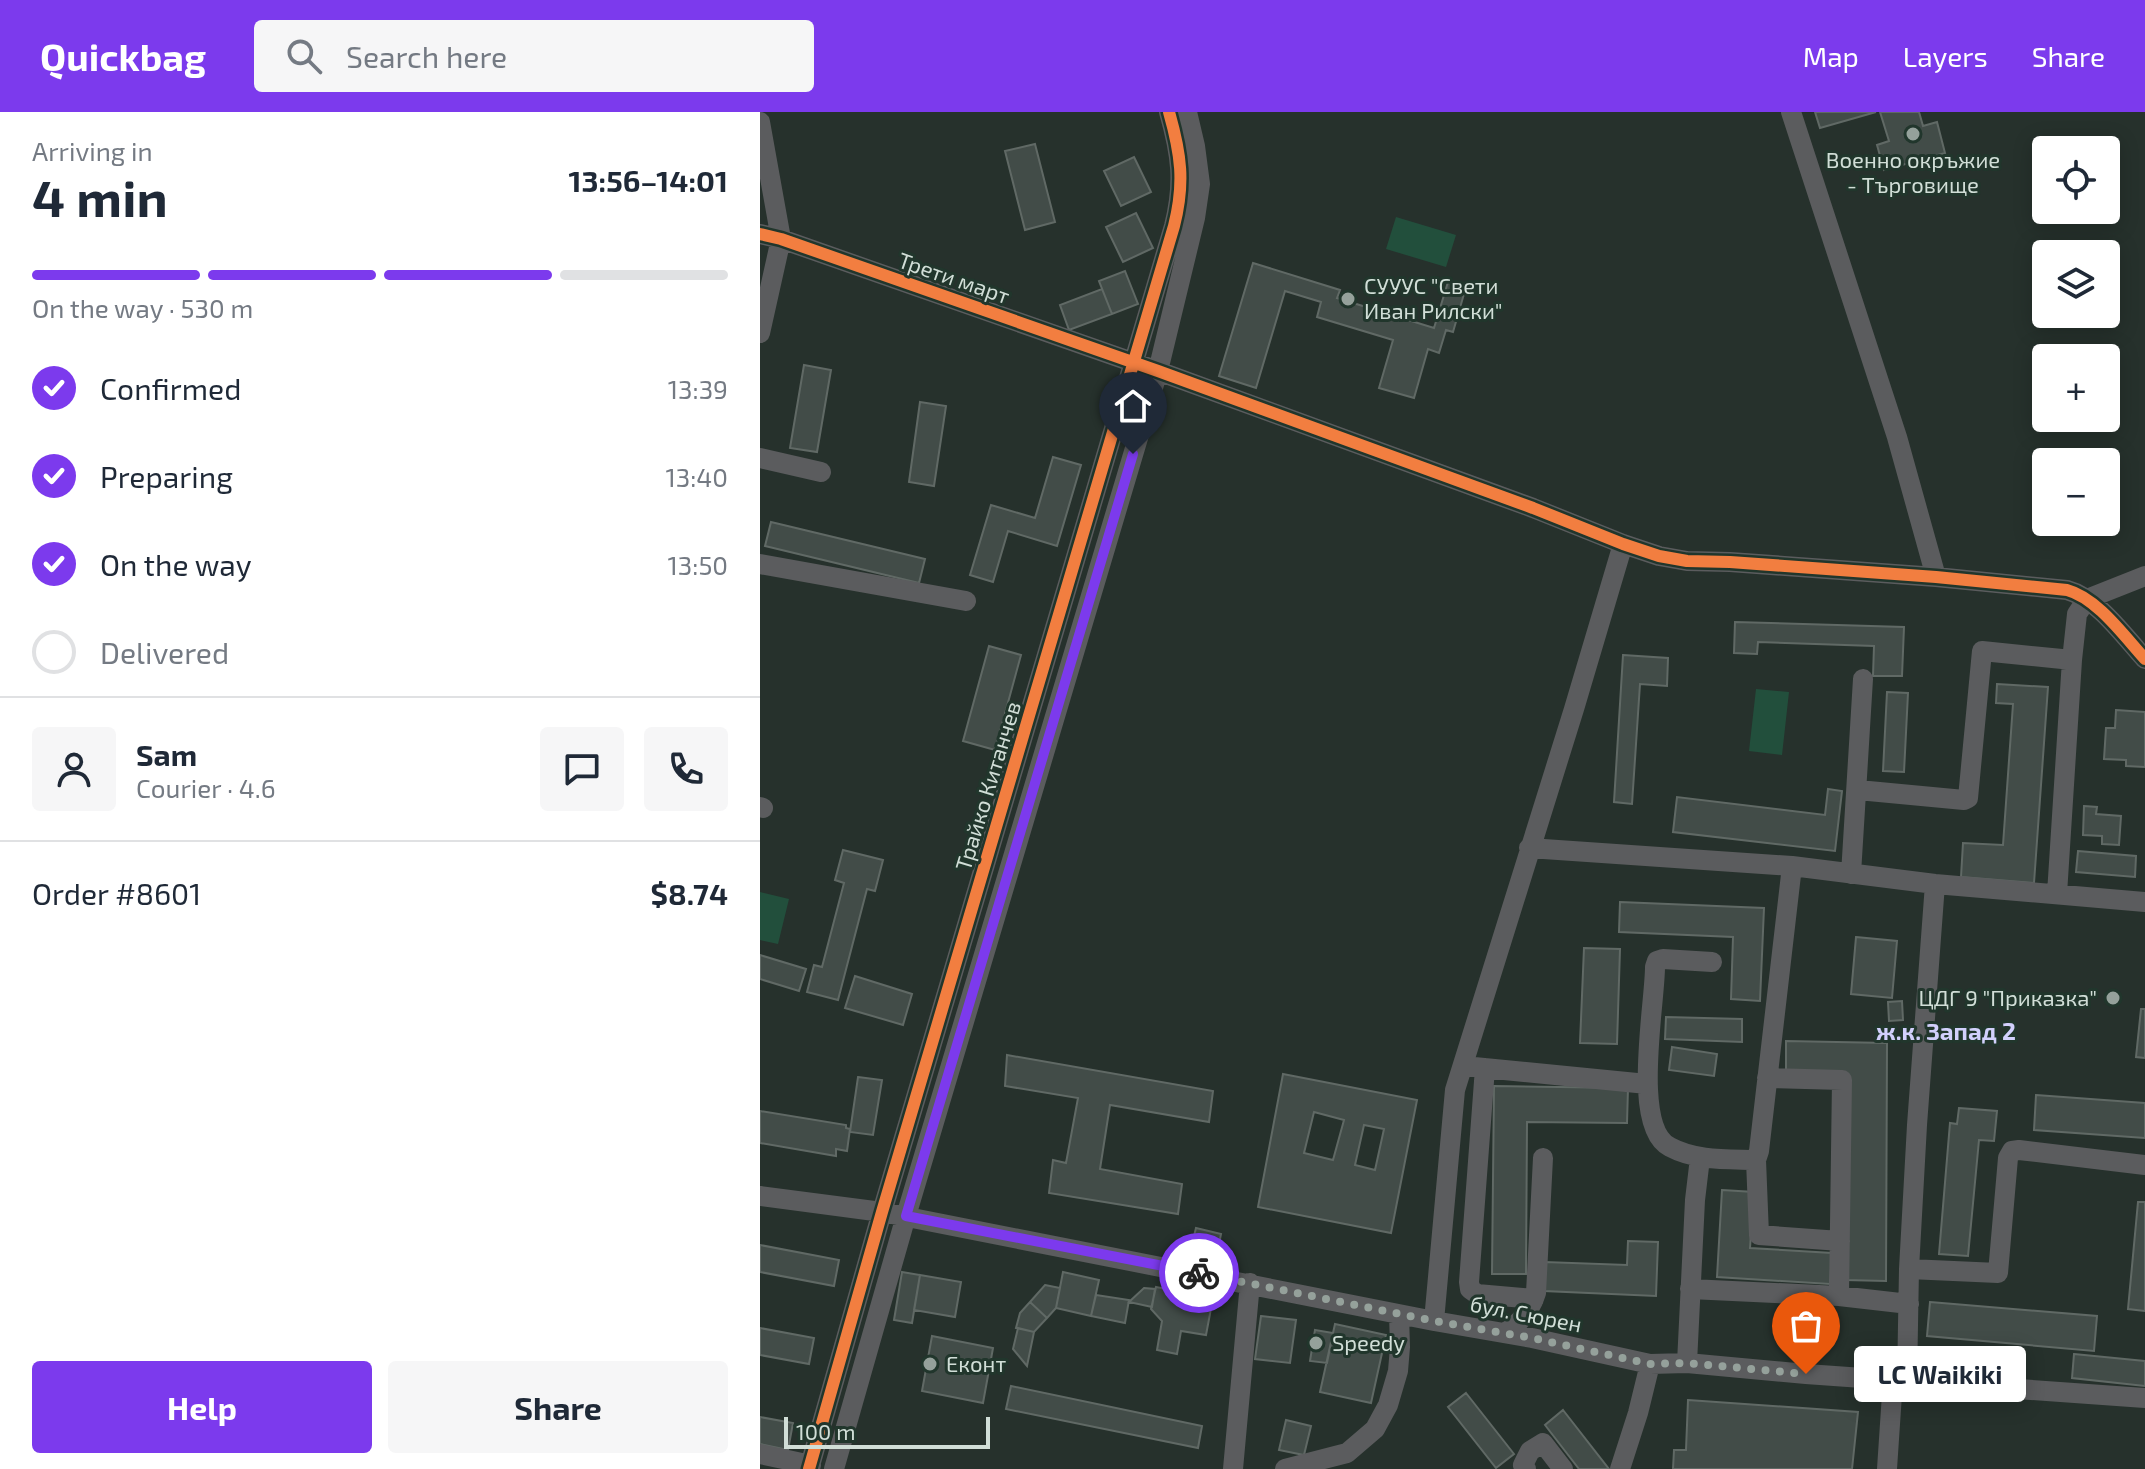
<!DOCTYPE html>
<meta charset="utf-8">
<style>
:root{--surface:#fff;--page:#f6f6f7;--text:#1f2937;--muted:#747a83;--line:#e0e1e3;--accent:#7c3aed}
body{margin:0;font-family:"Exo 2",sans-serif;background:var(--page);color:var(--text);height:100vh;display:flex;flex-direction:column;font-size:30px;white-space:nowrap}
*{box-sizing:border-box;margin:0}
p{font-size:26px;color:var(--muted)}
.icon{flex:none;width:44px;height:44px;fill:none;stroke:currentColor;stroke-width:2;stroke-linecap:round;stroke-linejoin:round}
.map{position:relative;flex:1;overflow:hidden}
.side{display:flex;flex-direction:column;background:var(--surface);width:760px}
.side>*{flex:none}
.buttons{position:absolute;left:1272px;top:24px;display:grid;gap:16px}
.buttons a{display:grid;place-items:center;width:88px;height:88px;border-radius:8px;background:var(--surface);box-shadow:0 4px 20px #0003;font-size:40px}
.scale{position:absolute;left:24px;bottom:20px;width:206px;box-sizing:border-box;padding-left:8px;border:4px solid #d1ded7;border-top:0;font-size:22px;line-height:28px;white-space:nowrap;color:#d1ded7;-webkit-text-stroke:6px #21362c;paint-order:stroke}
.pin{position:absolute;display:grid;place-items:center;width:68px;height:68px;color:#fff;margin:-82px -34px;border-radius:50% 50% 50% 0;rotate:-45deg;box-shadow:0 0 8px #0007}
.pin .icon{rotate:45deg}
.courier{position:absolute;display:grid;place-items:center;width:80px;height:80px;margin:-40px;border:6px solid #7c3aed;border-radius:50%;background:#fff;color:#222;box-shadow:0 2px 10px #0007}
.bubble{position:absolute;height:56px;border-radius:8px;background:var(--surface);box-shadow:0 4px 20px #0003;font-size:26px;font-weight:700;line-height:56px;text-align:center}
.summary em{font-style:normal;font-weight:700}
.summary div{display:flex;flex-direction:column-reverse}
.summary{display:flex;align-items:center;justify-content:space-between;height:136px;padding:0 32px}
h1{font-size:52px;font-weight:700;line-height:60px}
.bar{display:grid;grid-template-columns:repeat(4,1fr);gap:12px 8px;align-content:center;height:96px;padding:0 32px}
.bar i{height:10px;border-radius:6px;background:var(--line)}
.bar .active{background:var(--accent)}
.bar p{grid-column:span 4}
.line{display:flex;align-items:center;gap:20px;padding:0 32px;border-top:2px solid var(--line)}
.line div{flex:1}
.round{display:grid;place-items:center;flex:none;width:84px;height:84px;border-radius:8px;background:var(--page)}
ol{padding:0 32px;list-style:none}
li{display:flex;align-items:center;gap:24px;height:88px}
li p{margin-inline-start:auto}
li .icon{padding:8px;border-radius:50%;background:var(--accent);color:#fff;stroke-width:4}
li:last-child{color:var(--muted)}
li i{width:44px;height:44px;border:4px solid var(--line);border-radius:50%}
.primary-button{display:flex;gap:16px;margin-top:auto;padding:16px 32px}
.primary-button a{flex:1;height:92px;border-radius:8px;background:var(--accent);color:#fff;font-size:32px;font-weight:700;line-height:92px;text-align:center}
.primary-button a+a{background:var(--page);color:var(--text)}
header{display:flex;align-items:center;gap:48px;box-sizing:border-box;height:112px;padding:0 40px;background:var(--accent);color:#fff}
header strong{font-size:38px}
nav{display:flex;gap:44px;margin-inline-start:auto;font-size:28px}
.search{width:560px;height:72px;background:var(--page);display:flex;align-items:center;gap:20px;box-sizing:border-box;padding:0 28px;border-radius:8px;color:var(--muted);font-size:30px}
main{display:flex;flex:1;min-height:0}
.map>svg:first-child{display:block}
</style>
<header>
<strong>Quickbag</strong>
<div class="search"><svg class="icon" aria-label="search" viewBox="0 0 24 24"><circle cx="10" cy="10" r="6"/><path d="M15 15l6 6"/></svg>Search here</div>
<nav><a>Map</a><a>Layers</a><a>Share</a></nav>
</header>
<main>
<section class="side">
<div class="summary"><div><h1>4 min</h1><p>Arriving in</p></div><em>13:56–14:01</em></div>
<div class="bar"><i class="active"></i><i class="active"></i><i class="active"></i><i></i><p>On the way · 530 m</p></div>
<ol>
<li><svg class="icon" aria-label="check" viewBox="0 0 24 24"><path d="M5 12l5 5 9-10"/></svg>Confirmed<p>13:39</p></li>
<li><svg class="icon" aria-label="check" viewBox="0 0 24 24"><path d="M5 12l5 5 9-10"/></svg>Preparing<p>13:40</p></li>
<li><svg class="icon" aria-label="check" viewBox="0 0 24 24"><path d="M5 12l5 5 9-10"/></svg>On the way<p>13:50</p></li>
<li><i></i>Delivered</li>
</ol>
<div class="line" style="height:144px"><a class="round"><svg class="icon" aria-label="person" viewBox="0 0 24 24"><circle cx="12" cy="8" r="4"/><path d="M4 21q1-7 8-7t8 7"/></svg></a><div><b>Sam</b><p>Courier · 4.6</p></div><a class="round"><svg class="icon" aria-label="chat" viewBox="0 0 24 24"><path d="M4 5h16v11H9l-5 4z"/></svg></a><a class="round"><svg class="icon" aria-label="phone" viewBox="0 0 24 24"><path d="M5 4h4l2 5-3 2q2 4 5 5l2-3 5 2v4C11 20 4 13 5 4z"/></svg></a></div>
<div class="line" style="height:104px"><div>Order #8601</div><b>$8.74</b></div>
<div class="primary-button"><a>Help</a><a>Share</a></div>
</section>
<div class="map">
<svg width="1385" height="1357" viewBox="0 0 1385 1357">
<rect width="100%" height="100%" fill="#26312c"/>
<path fill="#224f3c" d="M636,105L696,123L686,155L626,137Z
M996,577L1029,580L1022,643L989,639Z
M0,780L29,787L18,832L0,828Z"/>
<path fill="#424c48" stroke="#606965" stroke-width="2" fill-rule="evenodd" d="M1055,0H1116L1060,16Z
M1120,0H1159L1163,14L1177,10L1185,41L1124,58L1117,33L1129,29Z
M275,32L295,110L265,118L245,39Z
M374,45L391,80L361,94L344,59Z
M376,101L393,136L363,150L346,115Z
M493,151L580,178L577,186L674,216L688,170L706,175L693,220L686,218L679,241L668,237L654,286L619,276L633,228L557,205L561,190L525,179L496,276L459,264Z
M365,159L378,192L352,202L339,169Z
M342,177L352,202L309,218L300,193Z
M44,253L71,258L57,340L30,336Z
M160,290L186,294L174,374L149,370Z
M293,345L321,353L297,434L248,419L233,470L210,463L231,393L275,406Z
M11,410L165,447L159,471L5,434Z
M975,510L1144,515L1142,564H1113L1114,534L998,530L997,542L974,541Z
M229,534L261,543L235,638L203,629Z
M863,543L908,546L907,574L880,572L872,692L854,690Z
M1237,572L1288,575L1274,771L1201,765L1203,731L1243,733L1253,592L1236,591Z
M1127,580L1148,581L1144,660L1123,659Z
M1356,598L1385,600V655L1366,654V648L1344,647L1346,616H1355Z
M1068,677L1082,679L1075,739L913,720L917,685L1065,703Z
M1324,694L1337,695L1336,702L1361,704L1359,733L1342,732V724L1323,723Z
M83,738L123,748L115,779L107,777L78,888L47,880L54,853L62,855L84,771L75,768Z
M1318,739L1376,744L1375,765L1316,760Z
M860,790L1004,796L1000,889L971,887L973,825L859,820Z
M1096,825L1137,829L1132,886L1091,882Z
M824,836L860,837L857,932L820,931Z
M0,843L46,857L39,879L0,867Z
M95,864L152,882L143,913L85,896Z
M1142,889L1143,908L1129,909L1128,890Z
M1381,897H1385V946L1376,945Z
M906,905L982,907V930L905,927Z
M1026,929L1127,931L1126,1169L1085,1168L1086,961H1026Z
M912,935L957,942L954,964L909,958Z
M247,943L453,979L449,1010L350,993L340,1057L422,1072L418,1102L289,1081L293,1048L306,1051L318,986L245,974Z
M523,962L657,988L631,1121L498,1095ZM554,1000L584,1008L573,1048L544,1041ZM604,1013L624,1017L615,1058L595,1053Z
M98,965L122,968L113,1023L90,1020Z
M734,974L868,976L867,1011L767,1010L766,1162H732Z
M1276,983L1385,991V1026L1274,1018Z
M1199,996L1237,999L1234,1029L1219,1028L1208,1144L1179,1142L1190,1011L1197,1012Z
M0,999L86,1013V1016L90,1017L87,1039L76,1037V1044L0,1031Z
M962,1078L994,1080L990,1136L1072,1141L1070,1172L957,1165Z
M1378,1090H1385V1199L1368,1197Z
M436,1116L461,1122L457,1142L431,1136Z
M868,1129L898,1130L896,1184L784,1179L785,1150L867,1153Z
M0,1133L79,1148L74,1174L0,1160Z
M142,1160L160,1163L152,1211L134,1208Z
M303,1160L339,1168L331,1204L296,1196Z
M160,1163L201,1170L195,1205L154,1198Z
M285,1173L300,1176L296,1196L287,1206L270,1190Z
M396,1175L453,1186L446,1223L421,1219L417,1242L397,1238L402,1209L391,1197Z
M384,1176L395,1177L392,1195L369,1190Z
M336,1183L369,1188L365,1211L331,1204Z
M270,1190L287,1206L274,1220L256,1216L260,1201Z
M1170,1190L1337,1204L1334,1239L1167,1224Z
M501,1204L536,1208L530,1251L495,1247Z
M575,1212L626,1223L611,1291L560,1280Z
M0,1216L54,1226L49,1252L0,1243Z
M258,1216L274,1220L267,1254L253,1237Z
M555,1218L573,1221L567,1251L550,1249Z
M172,1224L233,1236L223,1291L162,1279Z
M1314,1242L1385,1249V1274L1312,1266Z
M251,1274L442,1314L438,1336L246,1297Z
M706,1281L754,1342L736,1356L688,1295Z
M928,1288L1098,1300L1092,1357H913L914,1338H926Z
M803,1298L849,1357H819L785,1313Z
M0,1305L33,1311L28,1338L0,1332Z
M526,1308L551,1314L544,1343L519,1338Z"/>
<g fill="none" stroke-linecap="round" stroke-linejoin="round">
<path stroke="#5b5c5e" stroke-width="20" d="M1031,0L1137,325L1176,465
M0,10L21,127L0,221
M0,122L21,127L398,259L773,396L863,432L899,444L927,449L970,450L1176,465L1307,478C1337,486 1364,524 1385,547
M0,346L61,360
M0,452L206,489
M1098,678L1204,688L1208,686L1222,539L1312,548
M0,695L3,696
M769,736L1032,754L1175,772L1385,790
M1032,754L999,1039L996,1048L999,1123L1080,1129
M1091,762L1103,567
M1297,782L1312,548L1317,502L1327,487L1385,464
M952,850L903,847L897,849L895,855C895,893 871,1016 910,1035C936,1049 967,1047 996,1048
M714,955L887,972
M725,956L709,1170L710,1177L717,1182L774,1187
M0,1084L122,1100L674,1209L772,1226L890,1252L927,1251L1046,1262L1385,1286
M1149,1157L1238,1161L1248,1046L1252,1039L1259,1038L1385,1053
M930,1177L1079,1184L1082,968L1007,966
M1079,1184L1149,1192
M674,1209L695,978L814,597L863,432
M745,1221C760,1211 771,1198 776,1181L783,1046
M927,1251L935,1088L940,1046
M1147,1269L1149,1157L1157,1013L1175,772
M0,1342L51,1353
M49,1357L122,1100L414,114C425,71 421,42 409,0
M74,1357L146,1104L398,259L435,106L440,72L435,34L427,0
M473,1357L490,1171
M525,1357L587,1341L615,1317L628,1293L638,1259L640,1235L639,1202
M766,1357L763,1353L770,1339L783,1331L803,1357
M860,1357L878,1301L890,1252
M1127,1357L1133,1267"/>
<g stroke="#21362c" stroke-width="17">
<path id="cycleway" d="M0,122L21,127L398,259L773,396L863,432L899,444L927,449L970,450L1176,465L1307,478C1337,486 1364,524 1385,547
M49,1357L122,1100L414,114C425,71 421,42 409,0"/>
</g>
<use href="#cycleway" stroke="#f27e40" stroke-width="12"/>
</g>
<g fill="none" stroke-linecap="round" stroke-linejoin="round">
<path stroke="#95a19b" stroke-width="8" stroke-dasharray="0 14.4" d="M439,1161L674,1209L772,1226L890,1252L927,1251L1046,1262"/>
<path stroke="#7c3aed" stroke-width="10" d="M373,342L146,1104L439,1161"/>
</g>
<g fill="#95a19b" stroke="#21362c" stroke-width="3">
<circle cx="1153" cy="22" r="8"/>
<circle cx="588" cy="187" r="8"/>
<circle cx="1353" cy="886" r="8"/>
<circle cx="556" cy="1231" r="8"/>
<circle cx="170" cy="1252" r="8"/>
</g>
<g text-anchor="middle" stroke-width="6" stroke-linejoin="round" paint-order="stroke">
<g font-size="22" fill="#d1ded7" stroke="#21362c" text-anchor="start">
<text x="1153" y="56" text-anchor="middle">Военно окръжие<tspan x="1153" dy="25">- Търговище</tspan></text>
<text x="604" y="182">СУУУС "Свети<tspan x="604" dy="25">Иван Рилски"</tspan></text>
<text x="1337" y="894" text-anchor="end">ЦДГ 9 "Приказка"</text>
<text x="572" y="1239">Speedy</text>
<text x="186" y="1260">Еконт</text>
</g>
<g font-size="22" fill="#d1ded7" stroke="#21362c">
<text transform="translate(194 166) rotate(19)" y="8">Трети март</text>
<text transform="translate(228 674) rotate(-73)" y="8">Трайко Китанчев</text>
<text transform="translate(766 1202) rotate(11)" y="8">бул. Сюрен</text>
</g>
<g font-size="24" font-weight="bold" fill="#d2d0fc" stroke="#21362c">
<text x="1186" y="928">ж.к. Запад 2</text>
</g>
</g>
</svg>
<div class="buttons">
<a><svg class="icon" aria-label="locate" viewBox="0 0 24 24"><circle cx="12" cy="12" r="6"/><path d="M12 2v4M12 18v4M2 12h4M18 12h4"/></svg></a>
<a><svg class="icon" aria-label="layers" viewBox="0 0 24 24"><path d="M12 4l9 5-9 5-9-5zM3 14l9 5 9-5"/></svg></a>
<a>+</a>
<a>−</a>
</div>
<div class="scale">100 m</div>
<div class="pin" style="left:1046px;top:1262px;background:#ea580c"><svg class="icon" aria-label="bag" viewBox="0 0 24 24"><path d="M5 8h14l-1 12H6zM9 8a3 3 0 0 1 6 0"/></svg></div>
<div class="pin" style="left:373px;top:342px;background:#1f2937"><svg class="icon" aria-label="home" viewBox="0 0 24 24"><path d="M3 11l9-7 9 7M6 9v11h12V9"/></svg></div>
<div class="courier" style="left:439px;top:1161px"><svg class="icon" aria-label="bike" viewBox="0 0 24 24"><circle cx="6" cy="16" r="4"/><circle cx="18" cy="16" r="4"/><path d="M6 16l4-8h5l3 8M10 8l3 8H6M13 5h3"/></svg></div>
<div class="bubble" style="left:1094px;top:1234px;width:172px">LC Waikiki</div>
</div>
</main>
